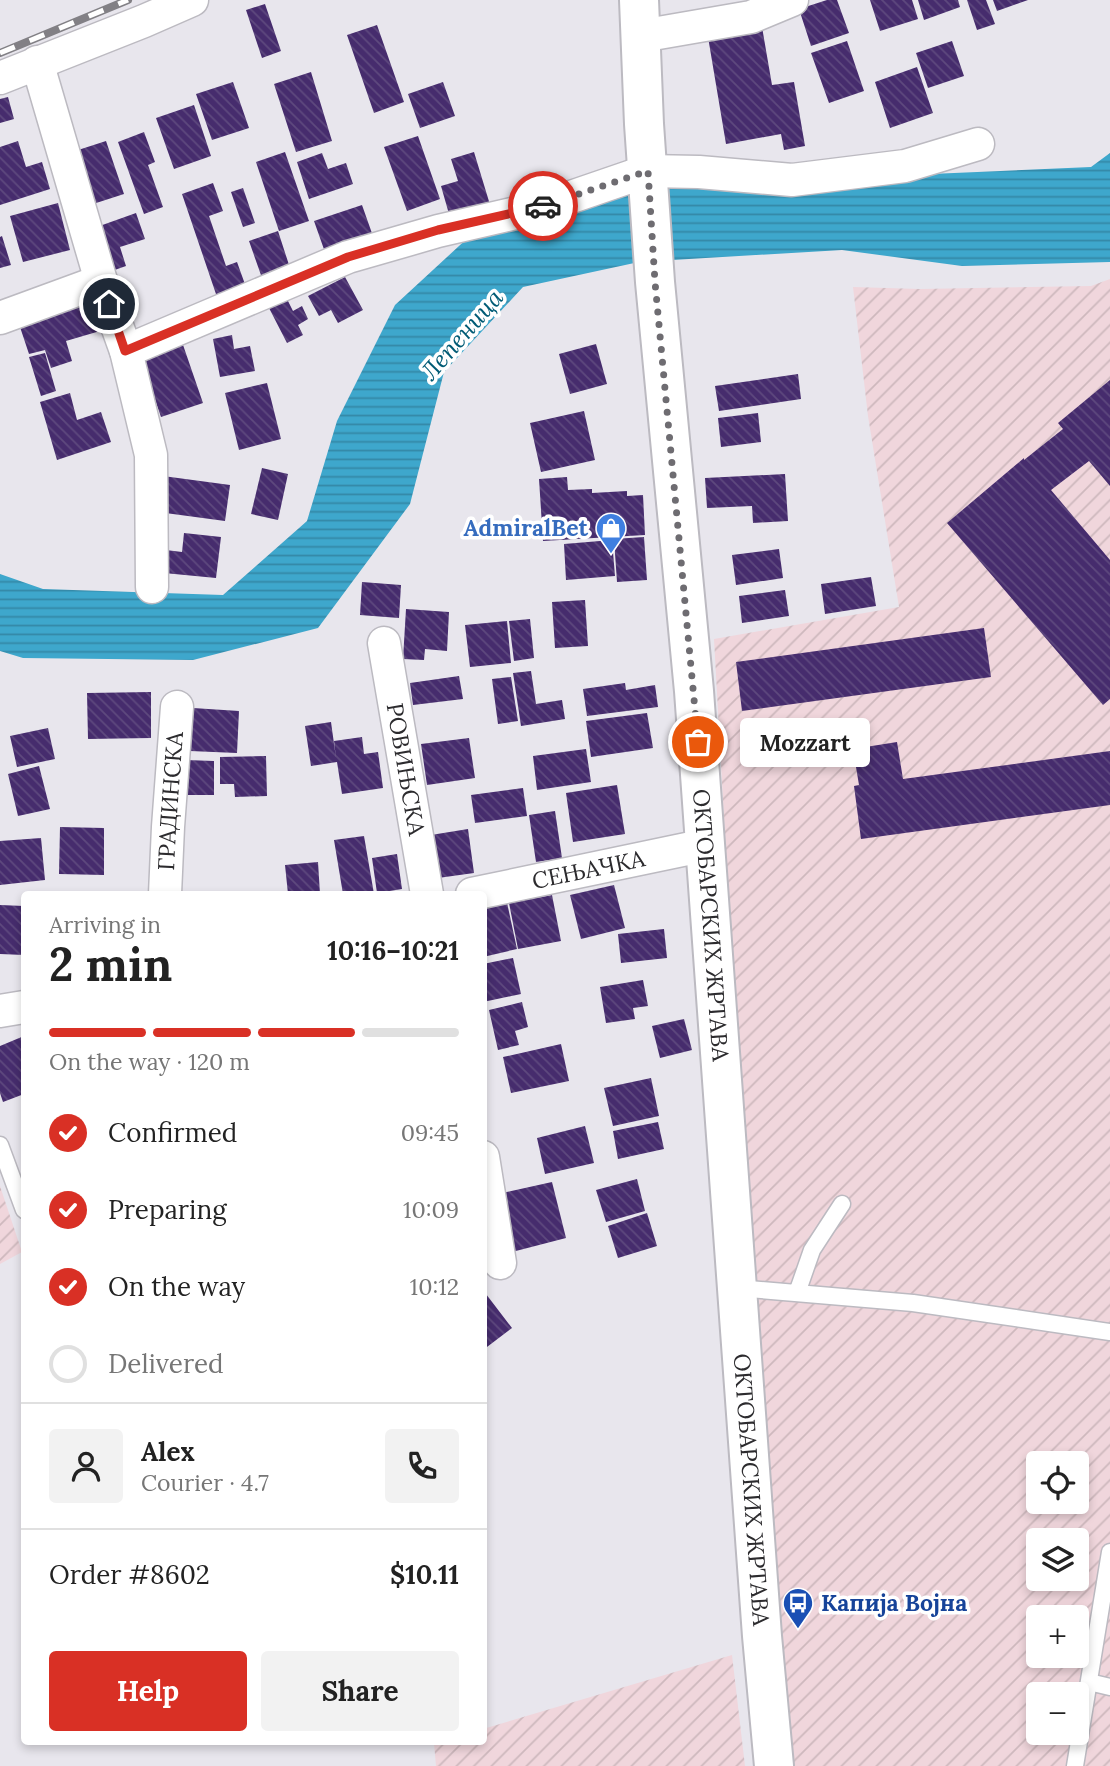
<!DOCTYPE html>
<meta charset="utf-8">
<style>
:root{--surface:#fff;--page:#f2f2f2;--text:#222;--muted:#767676;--line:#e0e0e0;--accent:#d93025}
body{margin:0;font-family:Lora,serif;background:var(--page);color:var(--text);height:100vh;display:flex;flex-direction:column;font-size:26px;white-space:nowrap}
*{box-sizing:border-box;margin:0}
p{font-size:23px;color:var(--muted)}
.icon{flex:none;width:38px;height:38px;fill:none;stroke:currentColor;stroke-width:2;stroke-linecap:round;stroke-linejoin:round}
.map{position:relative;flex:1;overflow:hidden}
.sheet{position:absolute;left:21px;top:891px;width:466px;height:854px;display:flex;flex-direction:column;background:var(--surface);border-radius:7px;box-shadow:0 4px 10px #0003}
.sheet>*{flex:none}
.fabs{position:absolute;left:1026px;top:1451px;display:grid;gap:14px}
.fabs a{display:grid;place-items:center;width:63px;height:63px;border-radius:7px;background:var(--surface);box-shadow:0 4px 10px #0003;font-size:35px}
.pin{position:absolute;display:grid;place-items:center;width:60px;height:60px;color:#fff;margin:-30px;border:4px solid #fff;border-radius:50%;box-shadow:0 2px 7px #0007}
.courier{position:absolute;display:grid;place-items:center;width:70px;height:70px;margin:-35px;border:5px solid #d93025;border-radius:50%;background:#fff;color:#222;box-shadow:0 2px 9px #0007}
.bubble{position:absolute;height:49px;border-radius:7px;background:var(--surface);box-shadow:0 4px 10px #0003;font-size:23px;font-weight:700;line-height:49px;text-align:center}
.head em{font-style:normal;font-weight:700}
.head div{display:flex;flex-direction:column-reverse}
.head{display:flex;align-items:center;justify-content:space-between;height:119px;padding:0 28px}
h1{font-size:46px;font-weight:700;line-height:52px}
.bar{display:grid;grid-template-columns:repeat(4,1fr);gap:10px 7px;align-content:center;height:84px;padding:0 28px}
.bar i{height:9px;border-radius:5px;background:var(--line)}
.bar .current{background:var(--accent)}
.bar p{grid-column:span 4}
.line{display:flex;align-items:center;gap:18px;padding:0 28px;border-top:2px solid var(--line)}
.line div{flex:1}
.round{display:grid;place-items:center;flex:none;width:74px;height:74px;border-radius:7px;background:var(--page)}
ol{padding:0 28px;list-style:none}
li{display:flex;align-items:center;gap:21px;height:77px}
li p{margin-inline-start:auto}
li .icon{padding:7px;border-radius:50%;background:var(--accent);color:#fff;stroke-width:4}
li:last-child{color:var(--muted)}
li i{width:38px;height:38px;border:4px solid var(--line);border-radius:50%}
.primary-button{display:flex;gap:14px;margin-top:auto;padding:14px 28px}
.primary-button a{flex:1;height:80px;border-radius:7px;background:var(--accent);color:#fff;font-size:28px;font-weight:700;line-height:80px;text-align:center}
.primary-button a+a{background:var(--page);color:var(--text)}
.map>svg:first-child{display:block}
</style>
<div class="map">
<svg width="1110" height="1766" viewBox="0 0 1110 1766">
<defs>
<pattern id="industrial-furrows" width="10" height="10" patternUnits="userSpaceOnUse" patternTransform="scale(1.75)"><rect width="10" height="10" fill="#f0d6dc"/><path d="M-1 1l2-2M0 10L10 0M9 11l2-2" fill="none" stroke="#ceb8bd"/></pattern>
<pattern id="water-rules" width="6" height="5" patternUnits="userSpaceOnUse" patternTransform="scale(1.75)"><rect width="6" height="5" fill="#3ea7cc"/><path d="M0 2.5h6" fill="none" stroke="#3488a6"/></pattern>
<pattern id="building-back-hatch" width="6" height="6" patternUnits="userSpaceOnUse" patternTransform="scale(1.75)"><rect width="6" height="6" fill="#462c6d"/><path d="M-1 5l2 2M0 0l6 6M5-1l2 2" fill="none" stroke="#5e497e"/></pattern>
</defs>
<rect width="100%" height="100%" fill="#e8e6ed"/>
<path fill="url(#industrial-furrows)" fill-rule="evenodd" d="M1110,279V1766H784L749,1267L714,639L899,607L868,416L853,287L920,289L1091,286ZM1038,1463H1076V1502H1038ZM1038,1540H1076V1578H1038ZM1038,1617H1076V1656H1038ZM1038,1694H1076V1732H1038Z
M0,1186L22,1252L0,1264Z
M732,1655L745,1766H436L434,1743L441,1741H483V1729Z"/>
<path fill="url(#water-rules)" d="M1110,153V262L962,266L842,250L639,262L523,287L444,372L410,504L318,628L193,660L23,658L0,651V574L43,589L223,595L307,521L337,421L395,305L472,234L626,187L1091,167Z"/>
<path fill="url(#building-back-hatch)" d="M827,0H837L849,33L811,46L799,9Z
M870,0H912L918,19L880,31Z
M918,0H958L960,7L924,20Z
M967,0H986L995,24L977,30Z
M993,0H1028L997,11Z
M265,4L281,51L262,58L246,10Z
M377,25L404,102L374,113L347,35Z
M762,27L772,85L794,82L805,146L784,150L781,134L726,144L708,37Z
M847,41L864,91L829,103L811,53Z
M952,41L964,76L928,88L916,53Z
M917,67L933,113L890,128L875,82Z
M311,72L332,141L296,152L274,84Z
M233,82L249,128L212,140L196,94Z
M443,82L455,116L420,128L408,94Z
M8,97L14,119L0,123V99Z
M194,105L211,156L174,169L156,118Z
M144,132L155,162L148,165L163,207L144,214L118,142Z
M418,136L440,199L407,211L384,147Z
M18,141L26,167L42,162L50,189L0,205V147Z
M106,141L124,194L90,205L72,152Z
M285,152L309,221L279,231L256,162Z
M474,152L491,208L451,221L441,186L458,181L451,159Z
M322,153L328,169L346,163L353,184L309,199L297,162Z
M213,183L223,211L209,216L226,266L237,262L246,287L217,297L182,194Z
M243,188L255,223L243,227L231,192Z
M58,203L70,250L23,262L10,216Z
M362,205L374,239L326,255L314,221Z
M136,213L145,239L120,247L126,266L109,272L94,228Z
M278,231L290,268L262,278L249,241Z
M2,236L11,265L0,268V237Z
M345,277L363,310L338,323L331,310L319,316L308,296Z
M287,299L293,311L302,306L308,319L298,325L303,335L287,343L269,308Z
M92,302L100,331L66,341L72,361L51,368L45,350L29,354L19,324Z
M232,335L234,349L250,346L255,371L220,377L213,339Z
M182,342L203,403L161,417L140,356Z
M596,344L607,384L570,394L559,354Z
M45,353L56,391L41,396L29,357Z
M798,374L801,399L719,411L715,386Z
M1110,380V486L1089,461L1051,490L1110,560V699L1103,705L947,523L1024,458V460L1063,429L1058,423Z
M267,383L281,439L239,450L225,393Z
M70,393L77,420L101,412L111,442L57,460L40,402Z
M584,411L595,460L541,472L530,423Z
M758,413L761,442L721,447L718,418Z
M262,468L288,474L278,520L251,514Z
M785,474L788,521L753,523L752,506L707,508L705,478Z
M163,476L230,485L225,521L158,512Z
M567,477L568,490L592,489V493L627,491V496L643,495L645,535L543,541L539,479Z
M184,533L221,537L216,578L164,573L166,550L182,552Z
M644,537L647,580L617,582L614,539Z
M612,540L615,576L566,580L564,544Z
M779,549L783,578L736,585L732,555Z
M871,577L876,606L825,614L821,584Z
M362,582L401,585L399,618L360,615Z
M785,590L789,616L742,623L739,596Z
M585,600L588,646L555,648L552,602Z
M406,609L449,612L447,651L425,649L424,660L403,659Z
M530,619L534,658L514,661L509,621Z
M507,621L511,663L470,667L465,625Z
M984,628L991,677L742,711L736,662Z
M531,671L536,704L562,700L565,719L521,726L513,673Z
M459,676L463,699L413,705L410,683Z
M511,677L518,721L498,724L492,679Z
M625,683L626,690L655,685L658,707L587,716L583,689Z
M151,692V738L88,739L87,693Z
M193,708L239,711L237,753L190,751Z
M647,713L653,748L591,757L586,721Z
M331,722L336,758L334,741L362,737L364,754L378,752L383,788L342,794L337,762L311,766L305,726Z
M48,728L55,759L17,767L10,736Z
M469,738L475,778L427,785L421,744Z
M897,742L903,779L1110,751V805L861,839L854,786L859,785L853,749Z
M586,749L591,782L537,790L533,756Z
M266,756L267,796L235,797L234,784H220V757Z
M186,760L214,761V795H185Z
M39,766L50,809L18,816L8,774Z
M617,785L625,834L573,842L566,793Z
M523,788L527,816L475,823L471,795Z
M555,811L562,858L536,862L529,815Z
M60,827L104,828V875L59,874Z
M468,829L474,873L438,878L431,835Z
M364,836L374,894H343L334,840Z
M41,838L45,880L0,885V841Z
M397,854L402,889L377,893L372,858Z
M318,862L320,894H288L285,865Z
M614,885L625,928L581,939L570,895Z
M552,895L561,941L518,949L509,903Z
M506,898L517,949L483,957V903Z
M0,905L24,906V955L0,954Z
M664,929L667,958L621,963L618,934Z
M513,958L521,994L483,1002V964Z
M643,980L648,1006L633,1008L635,1019L606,1023L600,987Z
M522,1002L528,1027L515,1031L519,1045L498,1050L489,1010Z
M684,1019L692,1050L660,1058L652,1026Z
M24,1036V1094L3,1102L0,1093V1046Z
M561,1044L569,1081L511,1093L503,1057Z
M651,1078L659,1116L613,1126L604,1088Z
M658,1122L664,1149L618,1159L613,1131Z
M585,1126L594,1163L545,1174L537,1138Z
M637,1179L645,1211L606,1222L596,1190Z
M552,1182L566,1238L512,1252L498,1194Z
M647,1213L657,1246L618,1258L608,1226Z
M486,1294L512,1328L483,1350V1297Z"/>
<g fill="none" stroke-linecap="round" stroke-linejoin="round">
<g stroke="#bcbac1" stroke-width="19">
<path id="lane" d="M0,1145L24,1210
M737,1288L913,1303L1110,1332
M797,1293L812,1250L842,1204
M1089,1682L1110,1687
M1075,1766L1110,1552"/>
</g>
<g stroke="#bcbac1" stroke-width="35">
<g id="street">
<path d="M641,36L751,17L792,0"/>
<path d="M37,62L101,281L126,351L151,455L152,587"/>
<path d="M0,78L144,21L192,0"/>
<path d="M0,318L101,281"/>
<path d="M126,351L348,257L438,231L542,207L647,171L699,172L792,180L905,166L978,144"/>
<path id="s1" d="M384,643L427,894"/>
<path id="s2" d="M165,894L168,827L177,707"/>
<path id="s3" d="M472,894L706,845"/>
<path d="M0,1011L24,1007"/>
<path d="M483,1157L500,1263"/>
</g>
</g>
<g stroke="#bcbac1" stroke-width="42">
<g id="secondary">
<path id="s4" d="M639,0L644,124L655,282L694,691L762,1636L774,1766"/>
</g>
</g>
<use href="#lane" stroke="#fff" stroke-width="16"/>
<use href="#street" stroke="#fff" stroke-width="32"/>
<use href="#secondary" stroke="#fff" stroke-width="38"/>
<g stroke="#828085" stroke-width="8">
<path id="rail" d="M0,53L128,0"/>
</g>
<use href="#rail" stroke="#fff" stroke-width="5" stroke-dasharray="16" stroke-linecap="butt"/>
</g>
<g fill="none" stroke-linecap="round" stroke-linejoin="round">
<path stroke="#6e6c71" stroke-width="7" stroke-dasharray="0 12.6" d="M543,206L648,171L655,282L698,742"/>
<path stroke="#d93025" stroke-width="9" d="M109,304L125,351L348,257L438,230L543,206"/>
</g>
<defs>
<g id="shop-pin" transform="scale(1.575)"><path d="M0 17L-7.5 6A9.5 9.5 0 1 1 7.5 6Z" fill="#3f7fe0" stroke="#fff"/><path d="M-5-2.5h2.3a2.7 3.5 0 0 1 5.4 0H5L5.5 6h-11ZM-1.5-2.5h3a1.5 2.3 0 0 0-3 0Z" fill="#fff"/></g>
<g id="bus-pin" transform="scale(1.575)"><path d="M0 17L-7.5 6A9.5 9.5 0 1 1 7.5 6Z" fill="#1a4fb4" stroke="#fff"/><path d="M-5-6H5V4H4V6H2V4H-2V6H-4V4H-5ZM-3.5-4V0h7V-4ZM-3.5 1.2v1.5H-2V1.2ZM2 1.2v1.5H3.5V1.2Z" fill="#fff"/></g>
</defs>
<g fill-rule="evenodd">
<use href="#shop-pin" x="611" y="528"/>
<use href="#bus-pin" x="798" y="1603"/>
</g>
<g text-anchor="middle" stroke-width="7" stroke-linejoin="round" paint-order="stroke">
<g font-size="23" font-weight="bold" fill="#366cbe" stroke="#fff" text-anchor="end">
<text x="588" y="536">AdmiralBet</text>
</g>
<g font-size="23" fill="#2c2b2e" stroke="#fff">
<text dy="8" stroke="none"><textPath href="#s1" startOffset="128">РОВИЊСКА</textPath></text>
<text dy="8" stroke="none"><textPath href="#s2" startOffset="93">ГРАДИНСКА</textPath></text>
<text dy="8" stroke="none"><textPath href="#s3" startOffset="119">СЕЊАЧКА</textPath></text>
<text dy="8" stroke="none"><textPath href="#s4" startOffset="928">ОКТОБАРСКИХ ЖРТАВА</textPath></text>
<text dy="8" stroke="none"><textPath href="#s4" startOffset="1494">ОКТОБАРСКИХ ЖРТАВА</textPath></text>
</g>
<g font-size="23" font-weight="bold" fill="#164399" stroke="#fff" text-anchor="start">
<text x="821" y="1611">Капија Војна</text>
</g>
<g font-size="24" font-style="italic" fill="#015b75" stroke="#fff">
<text transform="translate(462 335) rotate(-49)" y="8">Лепеница</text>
</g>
</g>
</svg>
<div class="fabs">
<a><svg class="icon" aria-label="locate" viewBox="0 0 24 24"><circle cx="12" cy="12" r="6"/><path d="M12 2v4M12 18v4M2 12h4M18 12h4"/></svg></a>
<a><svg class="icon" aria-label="layers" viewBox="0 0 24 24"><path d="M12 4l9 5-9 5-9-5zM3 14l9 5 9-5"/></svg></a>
<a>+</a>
<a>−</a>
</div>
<div class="pin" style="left:698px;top:742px;background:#ea580c"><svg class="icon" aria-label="bag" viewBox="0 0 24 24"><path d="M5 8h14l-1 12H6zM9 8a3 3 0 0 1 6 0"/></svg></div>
<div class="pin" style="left:109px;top:304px;background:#1f2937"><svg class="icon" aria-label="home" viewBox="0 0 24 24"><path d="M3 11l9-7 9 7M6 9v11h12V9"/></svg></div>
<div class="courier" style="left:543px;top:206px"><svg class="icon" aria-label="car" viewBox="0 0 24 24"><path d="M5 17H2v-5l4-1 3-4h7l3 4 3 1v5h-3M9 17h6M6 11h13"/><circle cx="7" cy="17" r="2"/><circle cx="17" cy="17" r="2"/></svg></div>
<div class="bubble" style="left:740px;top:718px;width:130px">Mozzart</div>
<section class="sheet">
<div class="head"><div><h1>2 min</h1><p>Arriving in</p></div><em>10:16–10:21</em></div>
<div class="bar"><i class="current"></i><i class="current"></i><i class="current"></i><i></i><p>On the way · 120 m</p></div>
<ol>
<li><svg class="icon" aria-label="check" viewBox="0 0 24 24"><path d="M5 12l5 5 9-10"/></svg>Confirmed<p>09:45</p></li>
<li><svg class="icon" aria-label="check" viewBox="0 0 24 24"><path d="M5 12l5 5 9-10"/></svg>Preparing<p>10:09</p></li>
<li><svg class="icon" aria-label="check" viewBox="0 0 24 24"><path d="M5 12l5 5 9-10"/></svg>On the way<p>10:12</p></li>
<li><i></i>Delivered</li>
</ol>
<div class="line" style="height:126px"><a class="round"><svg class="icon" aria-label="person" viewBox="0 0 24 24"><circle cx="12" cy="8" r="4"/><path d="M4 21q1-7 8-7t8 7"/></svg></a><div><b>Alex</b><p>Courier · 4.7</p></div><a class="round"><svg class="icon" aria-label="phone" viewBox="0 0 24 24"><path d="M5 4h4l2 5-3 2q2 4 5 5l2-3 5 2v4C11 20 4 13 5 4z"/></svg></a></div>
<div class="line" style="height:91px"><div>Order #8602</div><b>$10.11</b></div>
<div class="primary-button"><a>Help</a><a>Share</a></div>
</section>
</div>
